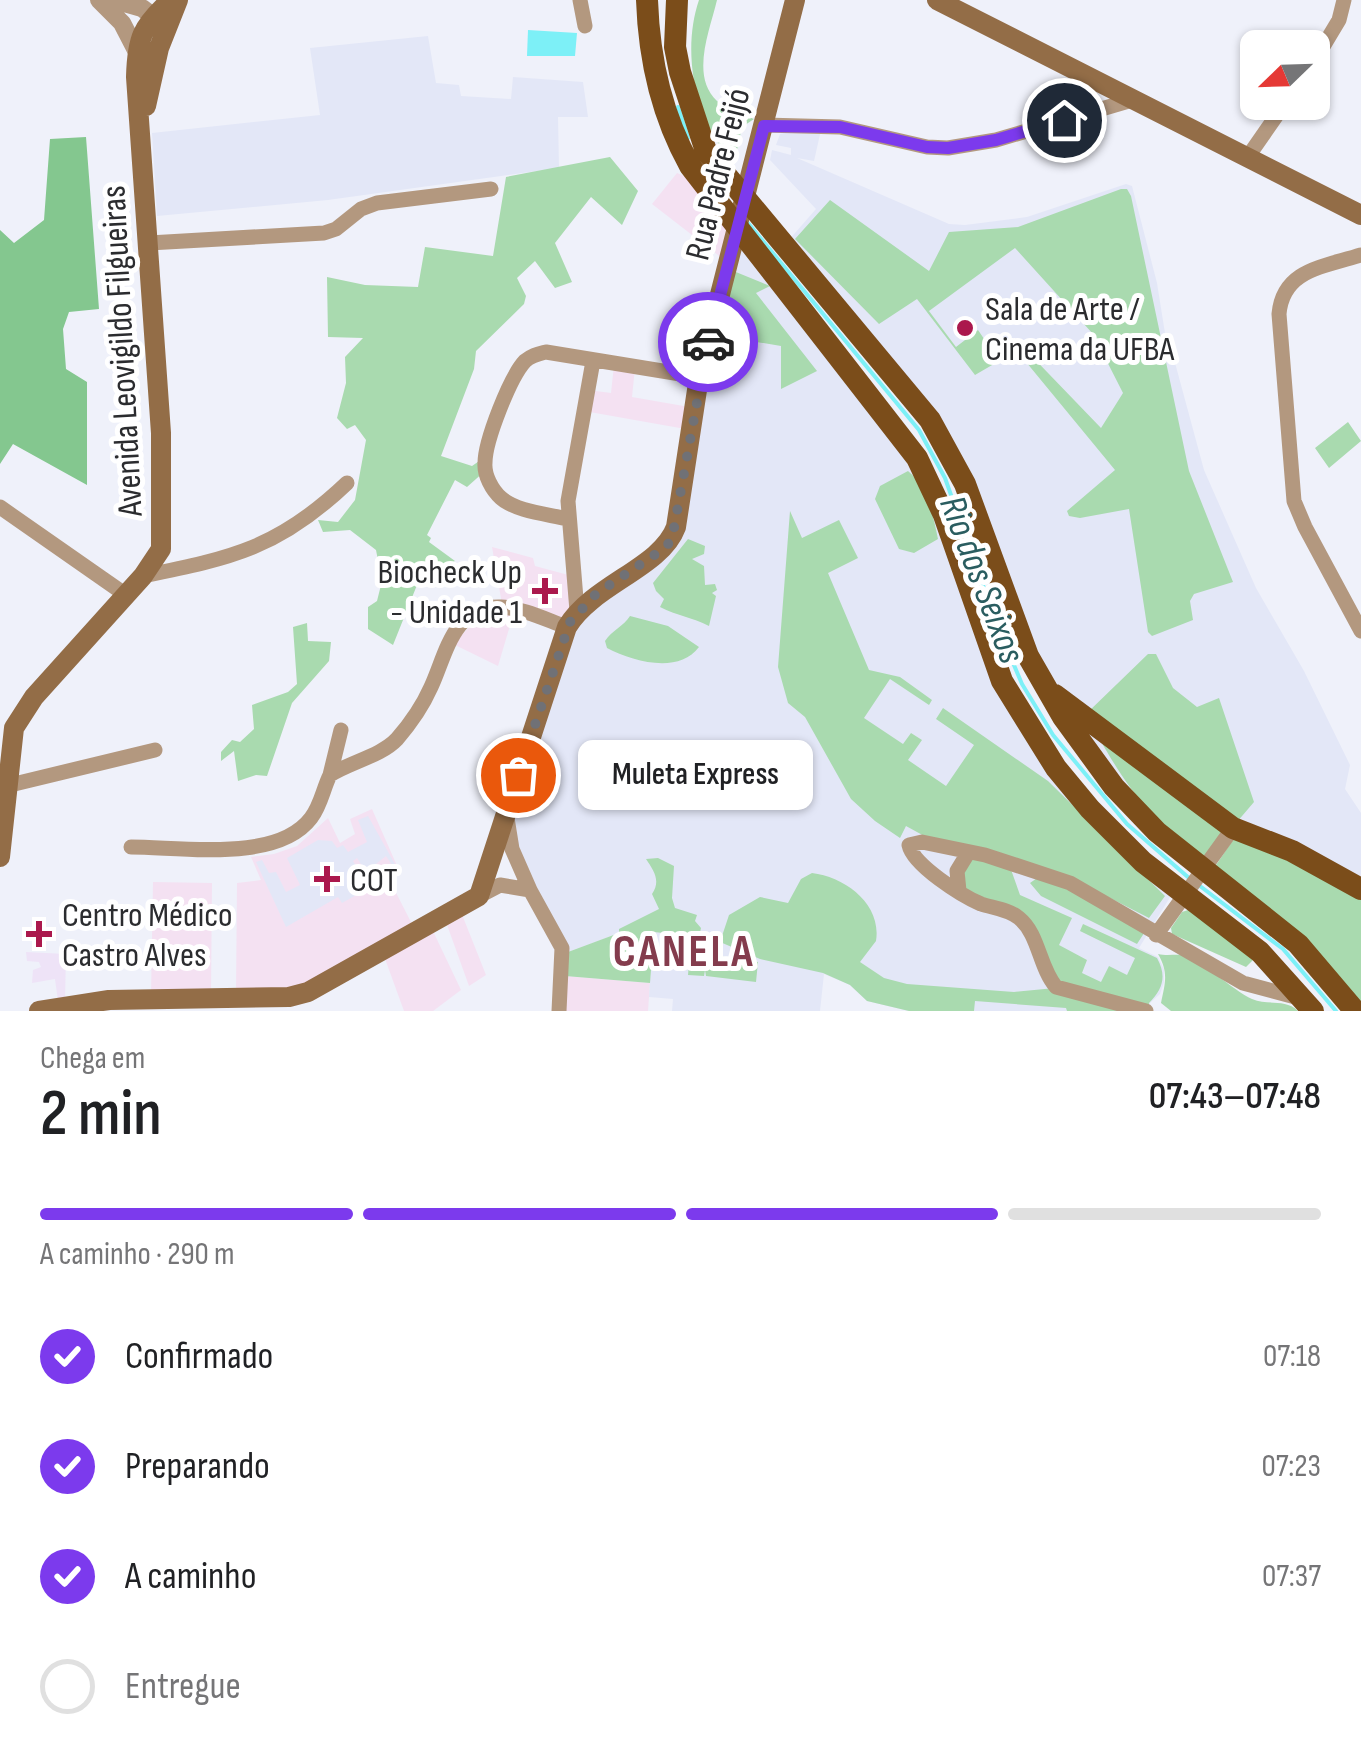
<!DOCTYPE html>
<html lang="pt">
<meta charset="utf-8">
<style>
:root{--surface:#fff;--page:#f6f6f6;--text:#202124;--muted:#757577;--line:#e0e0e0;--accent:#7c3aed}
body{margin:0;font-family:"Sofia Sans Condensed",sans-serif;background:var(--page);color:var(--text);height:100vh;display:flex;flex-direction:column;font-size:38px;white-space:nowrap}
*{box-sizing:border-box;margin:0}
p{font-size:32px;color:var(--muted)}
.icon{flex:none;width:55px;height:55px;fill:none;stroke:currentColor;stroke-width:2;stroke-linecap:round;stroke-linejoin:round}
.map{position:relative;height:1011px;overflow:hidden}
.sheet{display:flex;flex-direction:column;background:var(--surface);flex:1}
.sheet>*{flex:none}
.needle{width:65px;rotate:247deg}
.fabs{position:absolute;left:1240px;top:30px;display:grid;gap:20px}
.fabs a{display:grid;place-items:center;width:90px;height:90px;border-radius:15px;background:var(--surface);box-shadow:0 2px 8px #0004;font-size:50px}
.pin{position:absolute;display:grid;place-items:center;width:85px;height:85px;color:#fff;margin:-42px;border:5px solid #fff;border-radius:50%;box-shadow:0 2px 10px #0007}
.courier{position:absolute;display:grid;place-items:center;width:100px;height:100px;margin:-50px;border:8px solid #7c3aed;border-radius:50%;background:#fff;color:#222;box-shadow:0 2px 12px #0007}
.bubble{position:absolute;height:70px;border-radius:15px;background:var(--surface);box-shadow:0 2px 8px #0004;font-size:32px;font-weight:600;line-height:70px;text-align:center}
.head em{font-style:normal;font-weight:600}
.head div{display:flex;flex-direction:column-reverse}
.head{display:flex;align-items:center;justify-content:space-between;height:170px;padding:0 40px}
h1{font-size:65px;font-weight:600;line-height:75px}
.bar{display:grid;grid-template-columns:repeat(4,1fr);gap:15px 10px;align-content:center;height:120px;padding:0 40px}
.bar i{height:12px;border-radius:8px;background:var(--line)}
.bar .current{background:var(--accent)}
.bar p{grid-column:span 4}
ol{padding:0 40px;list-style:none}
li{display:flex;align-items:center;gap:30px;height:110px}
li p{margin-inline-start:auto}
li .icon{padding:10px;border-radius:50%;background:var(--accent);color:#fff;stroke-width:4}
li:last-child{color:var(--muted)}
li i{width:55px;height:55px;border:5px solid var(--line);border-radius:50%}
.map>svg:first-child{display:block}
</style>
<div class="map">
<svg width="1361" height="1011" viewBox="0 0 1361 1011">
<rect width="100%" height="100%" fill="#eff1fa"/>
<path fill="#f4e1f2" d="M677,173L703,184L734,237L727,262L652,204Z
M614,365L635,368L632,397L695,408L691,430L584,411L588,390L611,393Z
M492,547L533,558L535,566L572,576L575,611L566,625L502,604Z
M514,612L498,666L453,644L480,616Z
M372,809L398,868L388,877L413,926L292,991L236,992L237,883L261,880L251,857L274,854L297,846L328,818L340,843L355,834L350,819Z
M153,882L212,883L211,993L151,995Z
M461,912L486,975L469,986L446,922Z
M432,929L461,990L433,1011H404L384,956Z
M565,976L650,983L648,1011H562Z"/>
<path fill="#eee3f7" d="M26,952L66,954L65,1001H58L55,979L32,983L33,970L41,967L39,962L27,961Z"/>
<path fill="#e3e7f7" d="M428,36L436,83L459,85L461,96L511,99L513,77L583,82L588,117H558L559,168L328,200L157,216L152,133L320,115L310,48Z
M795,130H821L814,161L797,158L949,224L965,225L1027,217L1126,184L1132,186L1157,283L1168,352L1174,359L1204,470L1256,588L1304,671L1350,765L1345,789L1361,813V878L1124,785L1033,654L976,492L788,241L816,209L770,160L772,150L791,155V148L776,145L780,134Z
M739,230L913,464L1020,723L1172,894L1139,948L1158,957L1164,969V982L1160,994L1150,1003L1151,1011H909L867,1001L850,985L824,974L820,1011H672L673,999L649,997L653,932L620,933L568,952L521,865L512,813L570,627L667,549Z
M368,816L396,866L394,868L386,856L366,872L357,858L353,861L369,888L342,903L338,897L286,927L256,862L262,860L269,873L276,872L286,892L300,885L287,858L318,840L332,841L337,848L343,845L348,852L367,842L358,820Z"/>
<path fill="#a9daaf" d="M699,0H717C710,30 690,76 717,101C726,110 742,114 754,119L742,127L734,163C695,123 681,53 699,0Z
M610,157L638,191L622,225L591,197L555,243L572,282L555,288L535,261L517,278L526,296L524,304L476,351L474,369L441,456L472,466L485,457V471L467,487L455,480L427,535L431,538L429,542L455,561L417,585L393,645L368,629V607L377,601L382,581L376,550L350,530L323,532L318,520L338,522L355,500L366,440L355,425L347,429L337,418L346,383L345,357L363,338L328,337L327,277L365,285L418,287L425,247L493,256L506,177Z
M1121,189H1127L1131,196L1189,471L1233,582L1194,594L1190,601L1193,620L1152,636L1148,632L1129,509L1080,518L1069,516L1067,511L1115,470L1017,351L1022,346L1101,428L1123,393L1093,334L1015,248L929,311L956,347L978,330L999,361L975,375L917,299L879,324L795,239L830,200L929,271L949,232L1018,227Z
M731,270L770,286L756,293L817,371L781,389V346L715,335Z
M1348,422L1361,441L1329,468L1315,448Z
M908,471C927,487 933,515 938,539L914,553L899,549L875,499L880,486Z
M790,511L802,538L839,520L858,558L828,573L869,670L900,677L932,700L929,705L890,679L864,718L903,744L911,733L922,740L908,760L946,786L974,745L936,719L943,708L1048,781L1165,896L1149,918L1073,879L937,843L906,826L900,838L875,821L851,799L805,717L788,703L778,667Z
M688,539L705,546L704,554L692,559L704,566L705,585L715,584L717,590L712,593L716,596L709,626C692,617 677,616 660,607L664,599L656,591L653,583Z
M630,616L668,626L699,647C679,674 634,662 607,648L605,641C612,630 623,627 630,616Z
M307,623L308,641L331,642L329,661L292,703L267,776L256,775L238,781L234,751L221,761V752L232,740L240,742L254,729L252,705L288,692L297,684L293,627Z
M1148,654H1156L1173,688L1197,707L1219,698L1254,802L1202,863C1145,814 1121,780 1086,714Z
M1235,837L1287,856L1361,897V1004L1212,871Z
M658,858L674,866L672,898L675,908L697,915L695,921L701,928L699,937L654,932L650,983L565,976L568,952L619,933V929L659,909L652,894C661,881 654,871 646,859Z
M967,858L1009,864L1020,895L1072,918L1059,945L1087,960L1082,973L1101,982L1109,966L1127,975L1135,958L1080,931L1083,924L1157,958C1167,976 1163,989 1149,1003V1010L1057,986L1030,928L960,887Z
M812,873C845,877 882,904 876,941L860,962L884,978L907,984L1014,992L1055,988L1142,1011H1067L1066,1008L975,1001L974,1011H909L867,1001L850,985L823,973L760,959L720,942L729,915L760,897L788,903L801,879Z
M1040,876L1148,927L1137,944L1041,896L1030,883Z
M1191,909L1253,960L1246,967L1172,934L1171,928L1182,912Z
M691,939L707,941L706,954L758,962L756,982L706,976L705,970L704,976L688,975Z
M1158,954C1167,956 1175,954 1183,955C1197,957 1234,991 1252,999C1268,1006 1285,998 1298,1011H1171L1161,1003C1165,983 1169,973 1158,954Z"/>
<path fill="#84c78f" d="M86,137L99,309L69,312L63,329L66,369L87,382V485L13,444L0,464V230L14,243L44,220L50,139Z"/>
<path fill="#7df0f7" d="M528,30L577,33L575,56H527Z"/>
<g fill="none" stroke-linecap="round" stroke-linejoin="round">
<path stroke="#7df0f7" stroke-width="4" d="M678,107L688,138
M748,223L919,430L945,478L997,625L1022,684L1053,735L1127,824L1189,878
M1196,883L1283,949L1336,1011"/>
<path stroke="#b3987f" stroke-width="15" d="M580,0L585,26
M1312,65L1339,20L1344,0
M764,125L840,127L927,147L948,148L996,140L1132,100
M1247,158L1286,102
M149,243L324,233L336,229L361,209L377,203L491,189
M1361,255C1324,267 1283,269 1279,314L1294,501L1305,527L1361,631
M0,507L126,595
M568,519C548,514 517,512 501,498C492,490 484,475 485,463C485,441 510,377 525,361C532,355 538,354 546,352L699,377
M143,576C232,558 279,548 347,483
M577,611L568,501L593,361
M330,775L341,730
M6,786L155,750
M507,818L512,849L530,890
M131,847C182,847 277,863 311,818C321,805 323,789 330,775C350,762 381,756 397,739C410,724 423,705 431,687C446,655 453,605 501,607C522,608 547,620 567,627
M959,891L957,871L968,853
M479,896L500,885L530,890L562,948L559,1011
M1156,935L1233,828
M1146,1011L1056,987C1039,967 1039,934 1019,918C1008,909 993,908 981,904C962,896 913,865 909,845L922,842L985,855L1070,883L1243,983L1299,998"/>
<path stroke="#b3987f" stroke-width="18" d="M99,0L122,23L137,52
M114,0L142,8L163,24"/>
<path stroke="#936d47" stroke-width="20" d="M937,0L1361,215
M146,106L159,48L178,0
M0,857L14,728L34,697L143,576L161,549V433L136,77C137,38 142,26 171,0
M39,1011L109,1000L289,997L308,992L479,896L567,627C593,584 661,568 676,527L699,377L795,0"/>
<path stroke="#7b4d1a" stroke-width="22" d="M647,0C649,60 661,114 690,166L917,458L944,515L1002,681L1056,768L1090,809L1143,862L1260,952L1313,1011
M677,0L675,47L680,72L706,151L930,420L965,484L1028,656L1063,717L1114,787L1157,832L1298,944L1355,1011
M1055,695L1233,828L1292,851L1361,889"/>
</g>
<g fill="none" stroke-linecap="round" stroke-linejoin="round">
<path stroke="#707176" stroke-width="10" stroke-dasharray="0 18" d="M518,775L570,622L596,594L665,548L672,539L708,342"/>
<path stroke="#7c3aed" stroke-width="12" d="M708,342L764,126L840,127L927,147L948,148L996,140L1064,120"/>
</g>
<g fill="#ab184d" stroke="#fff" stroke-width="4">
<circle cx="965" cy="328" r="10"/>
<path d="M540 576h10v10h10v10h-10v10h-10v-10h-10v-10h10z"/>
<path d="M322 864h10v10h10v10h-10v10h-10v-10h-10v-10h10z"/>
<path d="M34 919h10v10h10v10h-10v10h-10v-10h-10v-10h10z"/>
</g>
<g text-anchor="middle" stroke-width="10" stroke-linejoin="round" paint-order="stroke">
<g font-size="35" fill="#2b2c2f" stroke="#fff">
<text transform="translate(717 174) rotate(-76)" y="12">Rua Padre Feijó</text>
<text transform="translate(121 351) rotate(-93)" y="12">Avenida Leovigildo Filgueiras</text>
</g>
<g font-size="35" fill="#2b2c2f" stroke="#fff" text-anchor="start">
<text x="985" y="320">Sala de Arte /<tspan x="985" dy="40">Cinema da UFBA</tspan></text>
<text x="522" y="583" text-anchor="end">Biocheck Up<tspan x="522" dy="40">- Unidade 1</tspan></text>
<text x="350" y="891">COT</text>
<text x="62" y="926">Centro Médico<tspan x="62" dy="40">Castro Alves</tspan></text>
</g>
<g font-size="38" font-style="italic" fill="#2a5d60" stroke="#fff">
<text transform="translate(983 579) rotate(69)" y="13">Rio dos Seixos</text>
</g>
<g font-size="45" font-weight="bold" letter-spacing="2.5" fill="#843c4d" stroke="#fff">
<text x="684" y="966">CANELA</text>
</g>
</g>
</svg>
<div class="fabs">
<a><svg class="needle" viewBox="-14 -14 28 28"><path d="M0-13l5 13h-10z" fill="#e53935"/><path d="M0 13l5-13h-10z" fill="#757577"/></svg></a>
</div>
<div class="pin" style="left:518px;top:775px;background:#ea580c"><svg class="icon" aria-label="bag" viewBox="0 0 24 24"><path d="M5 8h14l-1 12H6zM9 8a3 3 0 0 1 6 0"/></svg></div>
<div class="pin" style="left:1064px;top:120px;background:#1f2937"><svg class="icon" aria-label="home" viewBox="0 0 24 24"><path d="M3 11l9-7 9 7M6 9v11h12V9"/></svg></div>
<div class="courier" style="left:708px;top:342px"><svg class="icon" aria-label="car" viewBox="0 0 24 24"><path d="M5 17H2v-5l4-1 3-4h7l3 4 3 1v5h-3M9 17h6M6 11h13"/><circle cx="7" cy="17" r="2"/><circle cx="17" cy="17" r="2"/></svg></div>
<div class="bubble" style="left:578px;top:740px;width:235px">Muleta Express</div>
</div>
<section class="sheet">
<div class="head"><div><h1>2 min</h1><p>Chega em</p></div><em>07:43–07:48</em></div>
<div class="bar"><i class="current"></i><i class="current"></i><i class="current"></i><i></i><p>A caminho · 290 m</p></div>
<ol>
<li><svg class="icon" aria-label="check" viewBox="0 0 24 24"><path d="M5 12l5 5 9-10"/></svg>Confirmado<p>07:18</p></li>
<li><svg class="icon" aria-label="check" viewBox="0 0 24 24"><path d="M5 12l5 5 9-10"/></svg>Preparando<p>07:23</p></li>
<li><svg class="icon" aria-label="check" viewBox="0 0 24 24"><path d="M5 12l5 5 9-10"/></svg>A caminho<p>07:37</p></li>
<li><i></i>Entregue</li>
</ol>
</section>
